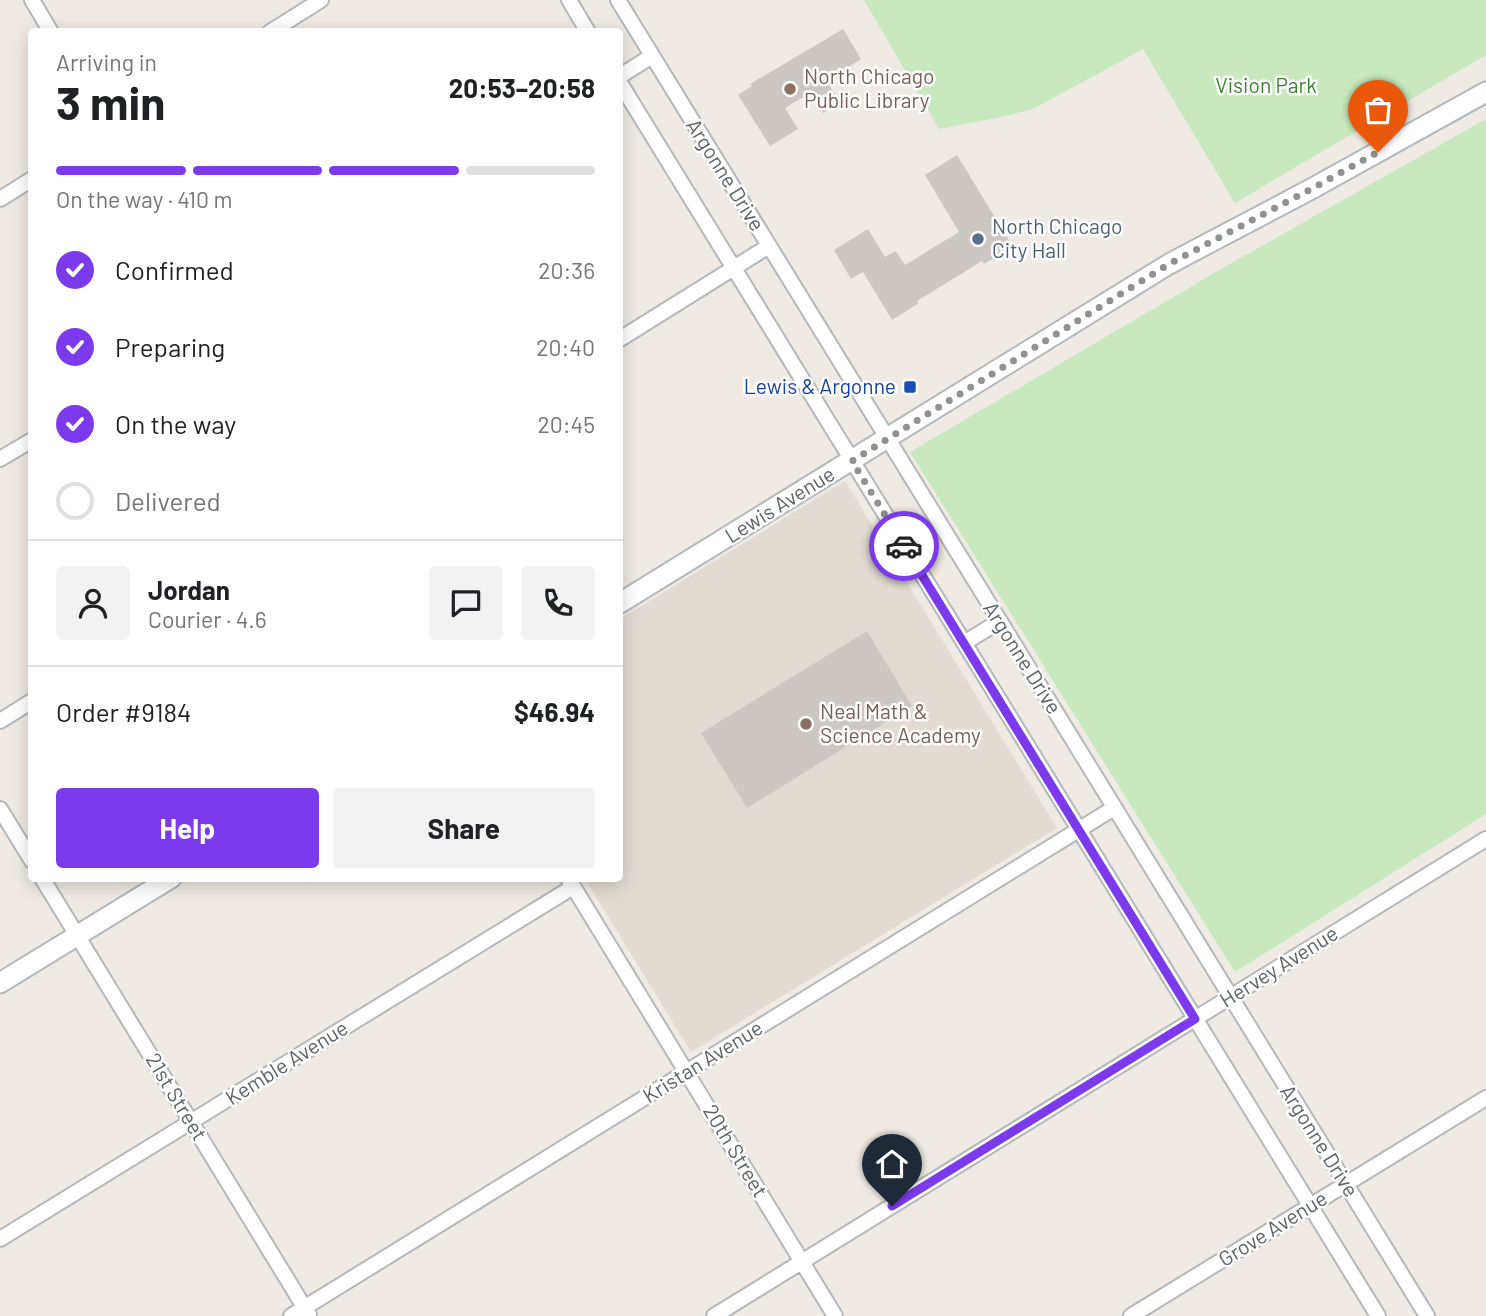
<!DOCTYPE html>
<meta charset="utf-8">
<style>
:root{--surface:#fff;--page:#f2f2f2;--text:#202124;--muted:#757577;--line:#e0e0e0;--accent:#7c3aed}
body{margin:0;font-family:Barlow,sans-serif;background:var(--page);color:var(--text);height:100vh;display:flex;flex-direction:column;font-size:26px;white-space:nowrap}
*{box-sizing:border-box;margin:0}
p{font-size:23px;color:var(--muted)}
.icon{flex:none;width:38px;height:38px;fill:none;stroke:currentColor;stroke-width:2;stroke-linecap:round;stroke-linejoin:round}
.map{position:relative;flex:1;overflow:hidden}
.side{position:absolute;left:28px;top:28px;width:595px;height:854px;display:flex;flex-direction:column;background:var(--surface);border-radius:7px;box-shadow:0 4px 18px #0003}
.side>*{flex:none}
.pin{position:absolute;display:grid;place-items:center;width:60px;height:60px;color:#fff;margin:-72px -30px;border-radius:50% 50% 50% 0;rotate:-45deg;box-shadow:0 0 7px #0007}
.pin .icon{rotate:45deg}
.courier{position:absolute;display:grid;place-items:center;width:70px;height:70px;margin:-35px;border:5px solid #7c3aed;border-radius:50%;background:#fff;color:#222;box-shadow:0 2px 9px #0007}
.summary em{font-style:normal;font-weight:700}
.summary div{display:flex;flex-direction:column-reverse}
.summary{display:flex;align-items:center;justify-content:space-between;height:119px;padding:0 28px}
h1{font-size:46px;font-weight:700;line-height:52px}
.bar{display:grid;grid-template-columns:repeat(4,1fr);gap:10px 7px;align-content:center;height:84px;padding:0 28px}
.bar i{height:9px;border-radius:5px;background:var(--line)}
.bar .on{background:var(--accent)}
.bar p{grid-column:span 4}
.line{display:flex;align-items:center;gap:18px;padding:0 28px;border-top:2px solid var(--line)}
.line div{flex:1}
.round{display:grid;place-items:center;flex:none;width:74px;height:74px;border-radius:7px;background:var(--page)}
ol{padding:0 28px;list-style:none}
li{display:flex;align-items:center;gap:21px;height:77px}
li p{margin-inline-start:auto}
li .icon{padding:7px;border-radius:50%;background:var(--accent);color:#fff;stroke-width:4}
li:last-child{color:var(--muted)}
li i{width:38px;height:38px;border:4px solid var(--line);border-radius:50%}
.button{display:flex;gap:14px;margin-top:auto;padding:14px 28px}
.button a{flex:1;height:80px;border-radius:7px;background:var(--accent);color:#fff;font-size:28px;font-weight:700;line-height:80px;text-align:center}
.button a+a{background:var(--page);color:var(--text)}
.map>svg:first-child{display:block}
</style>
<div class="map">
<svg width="1486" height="1316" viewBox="0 0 1486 1316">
<rect width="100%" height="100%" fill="#efeae3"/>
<path fill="#e2dbd4" d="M845,481L1057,828L691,1052L585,879L620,878V619Z"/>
<path fill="#c7e9bd" d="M864,0H1486V55L1235,203L1143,49L1035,108L1006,116L939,129Z
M1486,119V814L1235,972L910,452L1221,269Z"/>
<path fill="#ccc7c2" d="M843,29L861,59L827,81L840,103L823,113L810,93L785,108L798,129L770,146L738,95L752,86L750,84Z
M957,155L1013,247L984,264L982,261L917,301L919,303L892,320L863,272L851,279L834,250L868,229L885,257L896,251L905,265L959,232L925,175Z
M867,631L912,706L747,808L701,733Z"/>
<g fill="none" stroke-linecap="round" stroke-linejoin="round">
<g stroke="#b4b8bb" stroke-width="18">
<path id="street" d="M32,0L51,32
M569,0L588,32
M618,0L1427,1316
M270,32L321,0
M620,76L652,56
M620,83L1378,1316
M0,199L32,179
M620,339L769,246
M0,459L32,440
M964,643L1000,621
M0,721L32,701
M0,809L32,861
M42,878L309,1315
M568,878L835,1316
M0,1239L573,887
M291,1316L1114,808
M714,1316L1486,839
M1131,1316L1486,1098"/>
</g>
<g stroke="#b2b9bc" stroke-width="23">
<path id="secondary" d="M620,603L1169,264L1313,188L1486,92
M0,983L171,878"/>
</g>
<use href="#street" stroke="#fff" stroke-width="14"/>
<use href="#secondary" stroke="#fff" stroke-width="19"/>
</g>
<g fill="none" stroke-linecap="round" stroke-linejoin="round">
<path stroke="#8f9291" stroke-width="7" stroke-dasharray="0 12.6" d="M904,546L852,461L1169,264L1313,188L1378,152"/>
<path stroke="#7c3aed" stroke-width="9" d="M892,1206L1195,1019L904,546"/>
</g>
<g fill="#8d6e63" stroke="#fff" stroke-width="2.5">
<circle cx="790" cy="89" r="7"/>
<circle cx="806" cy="724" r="7"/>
</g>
<circle fill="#5c6f8a" stroke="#fff" stroke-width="2.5" cx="978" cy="239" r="7"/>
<rect fill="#1a4fb4" stroke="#fff" stroke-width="2.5" x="903" y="380" width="14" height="14" rx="3.5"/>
<g text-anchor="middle" stroke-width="5" stroke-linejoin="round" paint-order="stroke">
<g font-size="21" fill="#785e54" stroke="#fff" text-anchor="start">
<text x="804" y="84">North Chicago<tspan x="804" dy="24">Public Library</tspan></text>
<text x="820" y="719">Neal Math &amp;<tspan x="820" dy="24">Science Academy</tspan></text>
</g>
<g font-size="21" fill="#3b832c" stroke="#fff">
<text x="1266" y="93">Vision Park</text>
</g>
<g font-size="21" fill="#5b6265" stroke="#fff">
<text transform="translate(725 175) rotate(58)" y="7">Argonne Drive</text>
<text transform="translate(780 505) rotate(-32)" y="7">Lewis Avenue</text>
<text transform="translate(1022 658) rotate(58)" y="7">Argonne Drive</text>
<text transform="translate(1279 967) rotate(-32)" y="7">Hervey Avenue</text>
<text transform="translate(703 1062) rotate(-32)" y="7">Kristan Avenue</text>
<text transform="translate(287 1063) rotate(-32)" y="7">Kemble Avenue</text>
<text transform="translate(176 1097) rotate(59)" y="7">21st Street</text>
<text transform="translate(1319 1141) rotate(58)" y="7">Argonne Drive</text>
<text transform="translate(735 1151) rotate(59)" y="7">20th Street</text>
<text transform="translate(1273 1229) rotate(-32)" y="7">Grove Avenue</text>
</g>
<g font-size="21" fill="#4e5e75" stroke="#fff" text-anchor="start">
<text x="992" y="234">North Chicago<tspan x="992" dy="24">City Hall</tspan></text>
</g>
<g font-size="21" fill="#164399" stroke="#fff" text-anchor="end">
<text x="896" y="394">Lewis &amp; Argonne</text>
</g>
</g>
</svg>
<div class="pin" style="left:1378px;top:152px;background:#ea580c"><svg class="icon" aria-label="bag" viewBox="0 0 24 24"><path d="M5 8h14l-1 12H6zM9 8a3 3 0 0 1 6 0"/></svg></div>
<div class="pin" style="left:892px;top:1206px;background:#1f2937"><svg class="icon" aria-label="home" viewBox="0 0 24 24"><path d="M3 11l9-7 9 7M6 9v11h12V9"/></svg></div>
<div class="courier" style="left:904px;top:546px"><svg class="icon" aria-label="car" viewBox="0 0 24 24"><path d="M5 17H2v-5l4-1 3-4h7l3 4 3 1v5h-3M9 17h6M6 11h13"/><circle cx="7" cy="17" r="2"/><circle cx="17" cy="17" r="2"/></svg></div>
<section class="side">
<div class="summary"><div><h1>3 min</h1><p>Arriving in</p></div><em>20:53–20:58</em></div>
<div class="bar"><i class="on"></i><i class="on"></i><i class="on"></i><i></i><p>On the way · 410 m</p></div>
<ol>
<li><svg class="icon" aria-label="check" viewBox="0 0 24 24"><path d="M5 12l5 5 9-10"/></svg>Confirmed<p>20:36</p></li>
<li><svg class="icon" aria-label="check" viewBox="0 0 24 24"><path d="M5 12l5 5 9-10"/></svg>Preparing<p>20:40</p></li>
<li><svg class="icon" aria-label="check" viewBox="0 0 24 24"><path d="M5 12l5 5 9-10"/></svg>On the way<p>20:45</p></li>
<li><i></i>Delivered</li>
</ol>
<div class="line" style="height:126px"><a class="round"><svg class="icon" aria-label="person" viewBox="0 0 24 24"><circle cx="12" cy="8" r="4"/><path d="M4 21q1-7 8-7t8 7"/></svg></a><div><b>Jordan</b><p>Courier · 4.6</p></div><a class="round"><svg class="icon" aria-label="chat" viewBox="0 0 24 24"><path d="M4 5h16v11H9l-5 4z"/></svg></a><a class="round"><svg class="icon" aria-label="phone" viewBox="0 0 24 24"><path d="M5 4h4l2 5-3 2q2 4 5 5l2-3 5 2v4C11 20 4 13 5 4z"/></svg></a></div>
<div class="line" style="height:91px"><div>Order #9184</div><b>$46.94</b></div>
<div class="button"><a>Help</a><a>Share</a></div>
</section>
</div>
